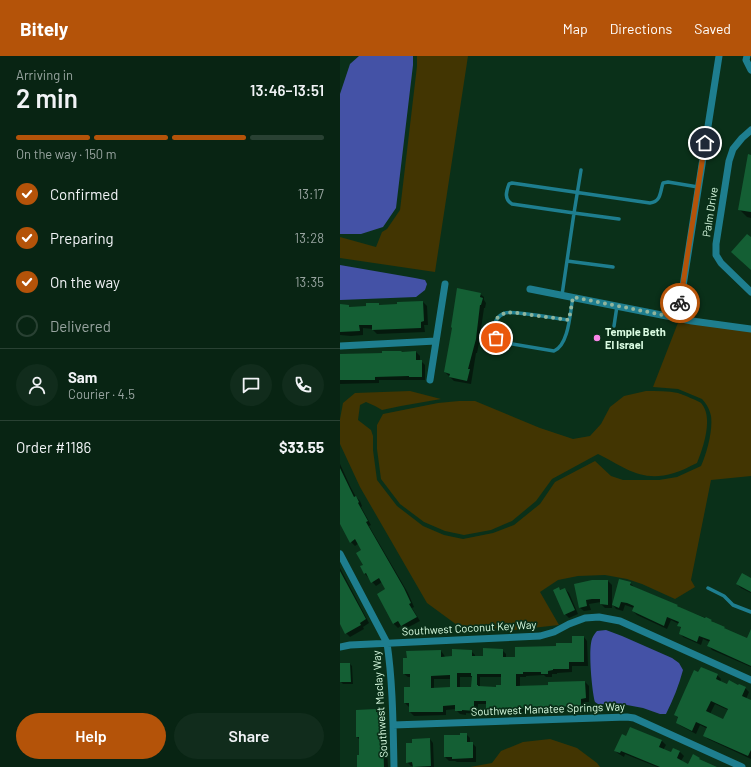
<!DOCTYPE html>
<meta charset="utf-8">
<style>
:root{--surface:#082413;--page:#112c1c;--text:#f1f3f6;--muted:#98a4a0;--line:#294133;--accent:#b45309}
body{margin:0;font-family:Barlow,sans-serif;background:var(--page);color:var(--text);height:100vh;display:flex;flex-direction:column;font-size:15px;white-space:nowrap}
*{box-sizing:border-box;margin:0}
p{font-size:13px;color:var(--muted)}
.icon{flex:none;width:22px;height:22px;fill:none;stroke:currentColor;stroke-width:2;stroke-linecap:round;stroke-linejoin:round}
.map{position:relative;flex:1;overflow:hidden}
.panel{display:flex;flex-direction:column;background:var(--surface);width:340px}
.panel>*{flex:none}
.pin{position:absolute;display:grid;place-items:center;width:34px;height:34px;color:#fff;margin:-17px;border:2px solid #fff;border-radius:50%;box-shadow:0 1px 4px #0007}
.courier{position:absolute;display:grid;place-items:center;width:40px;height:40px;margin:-20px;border:3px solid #b45309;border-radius:50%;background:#fff;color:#222;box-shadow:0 1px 5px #0007}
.head em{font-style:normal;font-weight:600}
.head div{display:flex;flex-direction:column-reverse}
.head{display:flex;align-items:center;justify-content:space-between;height:68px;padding:0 16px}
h1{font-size:26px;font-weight:600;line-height:30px}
.bar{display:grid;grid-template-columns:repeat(4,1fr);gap:6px 4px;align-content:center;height:48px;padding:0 16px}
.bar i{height:5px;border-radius:3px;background:var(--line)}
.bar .on{background:var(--accent)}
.bar p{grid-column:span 4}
.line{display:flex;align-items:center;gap:10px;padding:0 16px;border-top:1px solid var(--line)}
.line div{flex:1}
.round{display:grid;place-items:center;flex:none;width:42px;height:42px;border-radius:21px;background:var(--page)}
ol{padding:0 16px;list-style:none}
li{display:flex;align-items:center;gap:12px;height:44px}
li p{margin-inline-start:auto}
li .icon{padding:4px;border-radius:50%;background:var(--accent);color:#fff;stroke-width:4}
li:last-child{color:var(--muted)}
li i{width:22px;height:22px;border:2px solid var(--line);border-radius:50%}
.button{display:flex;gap:8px;margin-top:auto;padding:8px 16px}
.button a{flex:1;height:46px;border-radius:24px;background:var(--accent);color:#fff;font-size:16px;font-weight:600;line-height:46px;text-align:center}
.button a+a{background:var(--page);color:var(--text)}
header{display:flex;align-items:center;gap:24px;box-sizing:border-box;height:56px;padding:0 20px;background:var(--accent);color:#fff}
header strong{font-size:19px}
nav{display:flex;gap:22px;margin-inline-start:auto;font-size:14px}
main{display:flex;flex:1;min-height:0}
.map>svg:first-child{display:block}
</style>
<header>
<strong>Bitely</strong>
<nav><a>Map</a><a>Directions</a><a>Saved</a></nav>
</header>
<main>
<section class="panel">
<div class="head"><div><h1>2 min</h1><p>Arriving in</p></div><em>13:46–13:51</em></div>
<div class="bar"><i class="on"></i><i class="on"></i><i class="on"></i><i></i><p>On the way · 150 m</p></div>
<ol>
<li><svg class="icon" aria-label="check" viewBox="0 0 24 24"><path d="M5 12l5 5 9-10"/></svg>Confirmed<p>13:17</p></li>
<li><svg class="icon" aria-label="check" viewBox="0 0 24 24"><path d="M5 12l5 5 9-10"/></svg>Preparing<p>13:28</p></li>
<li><svg class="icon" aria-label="check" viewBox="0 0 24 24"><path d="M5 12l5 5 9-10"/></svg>On the way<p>13:35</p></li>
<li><i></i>Delivered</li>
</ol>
<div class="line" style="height:72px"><a class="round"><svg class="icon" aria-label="person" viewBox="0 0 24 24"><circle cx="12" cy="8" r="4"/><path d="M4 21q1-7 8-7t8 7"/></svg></a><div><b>Sam</b><p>Courier · 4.5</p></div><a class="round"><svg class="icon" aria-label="chat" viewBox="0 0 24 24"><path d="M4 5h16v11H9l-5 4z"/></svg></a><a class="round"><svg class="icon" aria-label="phone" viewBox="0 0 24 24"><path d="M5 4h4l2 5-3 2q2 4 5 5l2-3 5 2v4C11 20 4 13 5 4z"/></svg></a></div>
<div class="line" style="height:52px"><div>Order #1186</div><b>$33.55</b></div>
<div class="button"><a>Help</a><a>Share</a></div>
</section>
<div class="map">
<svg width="411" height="711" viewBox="0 0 411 711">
<rect width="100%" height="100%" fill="#0a3019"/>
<path fill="#423502" d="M77,0H128L95,216L0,202V181L36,191L42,176L47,173L60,154L77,10Z
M341,259L411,272V420L371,424L351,524L355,531L335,543L302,528L287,523L265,519L238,520L218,524L200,536L219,569L174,574L117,569L87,547L20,431L0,388V363L3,347L15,337L70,335L101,343L61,350L42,354L35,350L26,346L20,349L18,364L31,374L33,380V394L37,424L57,450L83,470L104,479L123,483L153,477L174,469L200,448L215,426L255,405L271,420L283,424H319L337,421L361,410C367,397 373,374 371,360C370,354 366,347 362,343L338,333L313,331Z
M306,335C317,335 328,335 338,337C341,338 359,345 361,347C374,361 363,392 357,407C350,410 342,415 334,417C302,427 286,412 258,398L212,423L196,445L172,465L151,474L124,479L105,475L84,466L60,448L41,423L37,393V369L43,358L98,347L119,345H135L200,372L233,383L250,380L261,368L270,351L284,340Z
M210,683L237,692L257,707L260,711H130L152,707L161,695L183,686Z"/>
<path fill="#4452a6" d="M19,0H73V9L56,152L43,171L21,178H0V38L10,8Z
M0,209L75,222L85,224L87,228L85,234L76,241L0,244Z
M266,574L282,580L332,602L339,607L343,614C339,629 333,644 326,658H320L303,652L287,649L258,648L255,646C252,635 248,594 252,583C253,580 255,577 257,575Z"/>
<path fill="#0007" fill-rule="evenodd" d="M411,102V162L407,161L399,153Z
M140,238L144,241V244L146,247L145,252H144L139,287L137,297H136L131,328L114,325L105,316Z
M83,246L87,250L88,269H84L85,276L37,278L33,274V273L23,272V279L11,280L0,279V249L8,250L10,252L27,251L38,248L40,250Z
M76,296L80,300V305H81L85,309V324H39V327L0,328V299Z
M0,408L11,432L16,441L20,445L22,450L21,451L31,469L29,470L68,537L74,551L72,552L80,565L65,573L62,569L58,572L54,568L39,538L46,534L42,526L36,530L25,518L22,511L24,510L23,495L19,487L15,490L11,486L0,465Z
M0,512L29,567L23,571L24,573L10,581L6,577L0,566Z
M411,523V537L401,532L397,528Z
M252,525H268L272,529V552H265L261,548V546L249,548L251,554L244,555L240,552Z
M290,527L294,531L337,549L340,552L371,564L374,567L384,572L387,575L407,583H411V611L372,594L369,590L370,586L363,583L361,589L343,581L340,577L342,573L338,569L339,568L331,564L327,573L297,559L293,555L294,552L285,549L283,555L276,553L273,549Z
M219,533L221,534L225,533L229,537L238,558L229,562L225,558Z
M244,581L247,585L248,610H232V616L217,617V618H212V621H206L204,619L186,620V621H180V631L209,630L245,626L249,630V646H245V654L151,657L147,653V648H138L137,658L126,657V659L120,658L116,654V653L106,654V659L74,660L70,656V651H69L65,647L71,632V621H68L64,618L101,595L104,599L105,601H113L131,595L135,599V601H144L162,594L166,598V602H176L217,591L233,588ZM120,621H133L132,632H120ZM140,621H162V630L157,632H140ZM94,623H111V632L94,633Z
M10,608L12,610L13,628H3L1,626Z
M359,617L377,619L381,623L380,626L387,630L405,632L409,636L406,643L411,645V703L368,683L365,680L368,673L360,669L356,678L341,670L337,667L339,663L335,659ZM375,648L388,654L383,664L370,658Z
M36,654L39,657H42L45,661L48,711H19L20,700V684L17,681Z
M291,672L322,685L326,689L323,694L332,697L340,696L344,700L341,705L349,709L359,703L361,705L375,711H317L285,698L284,701L279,698L275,695L286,681Z
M126,678L130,682V687H132L136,691V706H117L115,705H109L105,701L121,680Z
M90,683L93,687L94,711H74V710H71L67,706L73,688Z"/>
<path fill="#145f34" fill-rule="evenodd" d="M408,98L411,99V156L398,154Z
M407,178L411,181V214L391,196Z
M117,232L141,237L140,241L143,242L141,249H140L136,283L128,313H130L127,325L109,321L110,318L104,316L112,272L111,271Z
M83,245L84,265L81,266V272L32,274V269H19L20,275L0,276V248L9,249V251L26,250V247H39V249L57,248V246Z
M42,295H61L62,296L76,295V304H82V321H69V320L35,321V324H0V298L42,297Z
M0,412L14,441L16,440L19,446L18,447L28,465L26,466L64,532L71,547L69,548L77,561L61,570L58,565L53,568L37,538L45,533L39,522L31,527L26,517L24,518L20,510L23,509L16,497L21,494L15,483L10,487L0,468Z
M0,515L26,563L20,567L21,569L5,578L0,568Z
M402,517L411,522V536L396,528Z
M279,523L291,526L290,529L338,549L337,550L365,562L366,561L372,564L371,565L385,571L384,572L407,582L411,573V610L367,590L370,584L359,580L357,586L339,578L341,571L337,570L339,566L327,561L324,570L292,555L294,550L287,547L281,546L279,552L272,549Z
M252,524H268V549L260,548V543H252L246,544L247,550L239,552L234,528Z
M219,531L220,534L225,532L235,554L224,559L213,534Z
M232,580H244V606H229V613H213V614L208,615V618H201V616H183V618H176V630L208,629V626L245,625L246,642L241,643V650L146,654V645H134V655L122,654V655H115V649L103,650V656H69V647H64V631H70V618H63V602H67L66,595L101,594V601L112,600V593L132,594V600H143V592L163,593V601H175V591L216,590V587H232ZM117,617H131V620H132L131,631H117ZM137,618H161V629H156V631L138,630V629H137ZM110,619V631L91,632V620Z
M0,607H10L11,626H0Z
M361,611L378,618L376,623L387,628L389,624L398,629L399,628L406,631L402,640L411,644V694L408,700L363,680L367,671L356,666L352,675L336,667L338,661L334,659L345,634L354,614L358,616ZM371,645L388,653L383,663L366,655Z
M36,653V656H42L44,711H17V699H19V681H16V654Z
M290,671L322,684L319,691L331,696L333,692L340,695L337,702L348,708L353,698L360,702L359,703L377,711H320L281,695L280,697L274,695L282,678L286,680Z
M120,677H127V686H133V702L112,703V701H104V679H120Z
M90,682L91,710L73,711L72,706L66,707V687H72V683Z"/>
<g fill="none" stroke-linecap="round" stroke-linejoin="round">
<path stroke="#1e7e8f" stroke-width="3.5" d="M241,114L234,157L279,163
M227,205L273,211
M222,239L234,157L172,148C164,143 166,136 169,128L172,127L310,147C321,146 320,136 323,127L328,126L358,131
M229,264C218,263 172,254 165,257C157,260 154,267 154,274C154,280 156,284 161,286L214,295C229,289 230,256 233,241
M274,270L277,250
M368,532L384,540L393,549L411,556"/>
<path stroke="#1e7e8f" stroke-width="7" d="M407,0L406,4L411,14
M411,74L402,82L393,93L389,105L376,188V199L381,207L411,236
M190,233L352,265L411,273
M338,262L379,0
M0,290L96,285
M90,324L105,228
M0,498L47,587C53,628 53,670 54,711
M0,591L10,589L200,580L214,576L229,568L245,562L259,561L280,565L411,624
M53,669L287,661L294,662L402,711"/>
</g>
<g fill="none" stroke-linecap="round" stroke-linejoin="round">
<path stroke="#91b59c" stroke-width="4" stroke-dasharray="0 7.2" d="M156,282L154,279L155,268L157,262L166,256L177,257L229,264L233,241L338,262L340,247"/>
<path stroke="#b45309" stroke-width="5" d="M340,247L365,87"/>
</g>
<circle fill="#f987e8" stroke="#0a3019" stroke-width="1.5" cx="257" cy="282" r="4"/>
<g text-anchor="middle" stroke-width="3.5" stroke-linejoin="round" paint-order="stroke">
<g font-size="11" fill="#dafce2" stroke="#0a3019">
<text transform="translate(370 156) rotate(-81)" y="4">Palm Drive</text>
<text transform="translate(129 572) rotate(-3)" y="4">Southwest Coconut Key Way</text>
<text transform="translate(40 648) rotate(-94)" y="4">Southwest Maclay Way</text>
<text transform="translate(208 653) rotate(-2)" y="4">Southwest Manatee Springs Way</text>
</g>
<g font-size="11" font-weight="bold" fill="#dafce2" stroke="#0a3019" text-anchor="start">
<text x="265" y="280">Temple Beth<tspan x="265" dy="13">El Israel</tspan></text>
</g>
</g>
</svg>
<div class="pin" style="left:156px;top:282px;background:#ea580c"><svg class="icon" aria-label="bag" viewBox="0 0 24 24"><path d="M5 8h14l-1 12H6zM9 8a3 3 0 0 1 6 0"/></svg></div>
<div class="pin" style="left:365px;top:87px;background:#1f2937"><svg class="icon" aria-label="home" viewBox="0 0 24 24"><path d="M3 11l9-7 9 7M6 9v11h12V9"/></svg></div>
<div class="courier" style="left:340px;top:247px"><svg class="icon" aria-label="bike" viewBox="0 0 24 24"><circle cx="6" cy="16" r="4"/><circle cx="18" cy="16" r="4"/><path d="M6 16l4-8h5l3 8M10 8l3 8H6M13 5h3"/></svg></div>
</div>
</main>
